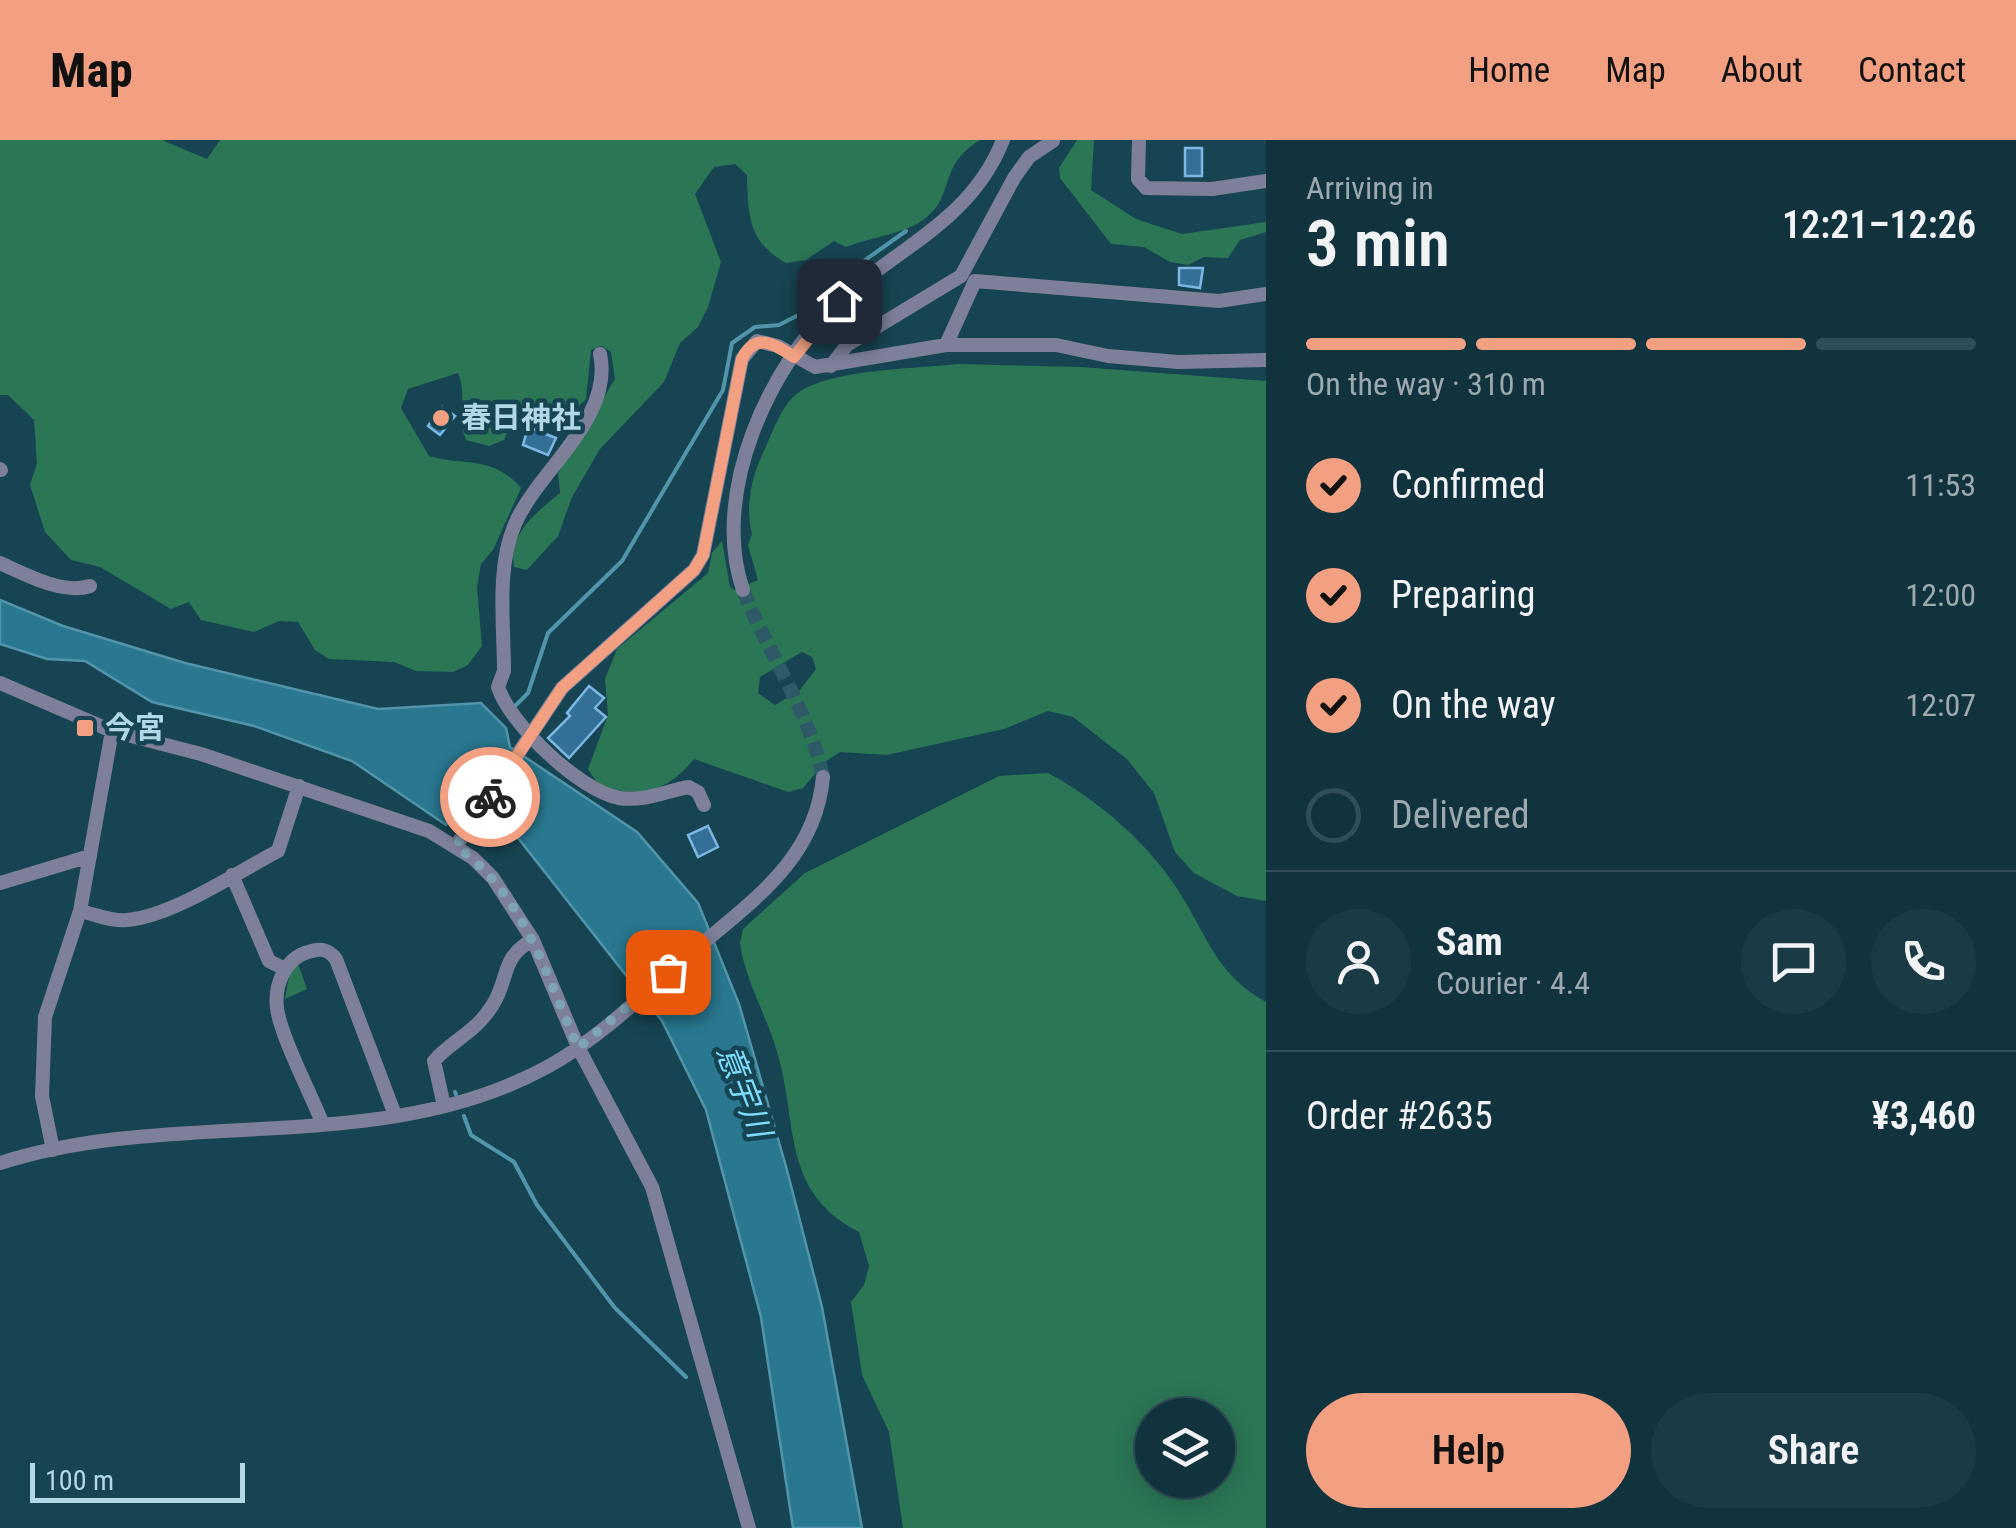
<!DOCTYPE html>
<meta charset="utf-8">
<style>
:root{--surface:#11333e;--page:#1a3b45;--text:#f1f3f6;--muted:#9caab0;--line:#304e58;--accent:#f2a081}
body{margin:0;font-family:"Roboto Condensed","Noto Sans JP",sans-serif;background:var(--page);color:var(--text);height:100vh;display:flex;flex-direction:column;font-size:38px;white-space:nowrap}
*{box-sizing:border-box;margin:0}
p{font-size:32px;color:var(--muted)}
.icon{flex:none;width:55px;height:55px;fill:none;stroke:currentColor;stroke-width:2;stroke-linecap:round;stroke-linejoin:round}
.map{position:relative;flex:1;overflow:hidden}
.sheet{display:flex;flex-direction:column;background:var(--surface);width:750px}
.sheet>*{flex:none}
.fabs{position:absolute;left:1135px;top:1258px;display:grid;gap:20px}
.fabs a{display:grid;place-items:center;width:100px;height:100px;border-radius:50%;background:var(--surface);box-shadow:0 5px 25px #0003,0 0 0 2px var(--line);font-size:50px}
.scale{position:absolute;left:30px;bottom:25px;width:215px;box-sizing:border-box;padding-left:10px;border:5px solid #b2d8e6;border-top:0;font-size:28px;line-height:35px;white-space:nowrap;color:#b2d8e6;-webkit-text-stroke:8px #174452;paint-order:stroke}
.pin{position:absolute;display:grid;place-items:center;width:85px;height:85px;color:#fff;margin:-42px;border-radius:20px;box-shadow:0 5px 15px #0006}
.courier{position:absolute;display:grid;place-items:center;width:100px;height:100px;margin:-50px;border:8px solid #f2a081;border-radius:50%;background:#fff;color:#222;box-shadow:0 2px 12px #0007}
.summary em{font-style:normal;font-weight:600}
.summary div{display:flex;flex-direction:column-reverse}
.summary{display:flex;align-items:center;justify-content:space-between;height:170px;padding:0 40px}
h1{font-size:65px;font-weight:600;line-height:75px}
.bar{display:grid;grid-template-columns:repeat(4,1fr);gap:15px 10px;align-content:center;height:120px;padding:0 40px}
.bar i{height:12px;border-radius:8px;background:var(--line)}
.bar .selected{background:var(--accent)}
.bar p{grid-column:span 4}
.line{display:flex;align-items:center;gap:25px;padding:0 40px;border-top:2px solid var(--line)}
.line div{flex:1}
.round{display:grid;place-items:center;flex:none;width:105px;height:105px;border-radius:52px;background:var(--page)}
ol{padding:0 40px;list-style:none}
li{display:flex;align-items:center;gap:30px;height:110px}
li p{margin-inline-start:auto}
li .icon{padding:10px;border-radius:50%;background:var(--accent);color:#111;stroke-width:4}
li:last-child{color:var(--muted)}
li i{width:55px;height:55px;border:5px solid var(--line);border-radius:50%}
.primary-button{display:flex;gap:20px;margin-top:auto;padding:20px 40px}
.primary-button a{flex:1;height:115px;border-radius:60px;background:var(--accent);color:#111;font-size:40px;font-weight:600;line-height:115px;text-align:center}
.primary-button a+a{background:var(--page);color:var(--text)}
header{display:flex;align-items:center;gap:60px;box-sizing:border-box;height:140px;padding:0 50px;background:var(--accent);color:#111}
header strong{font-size:48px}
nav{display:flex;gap:55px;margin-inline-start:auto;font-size:35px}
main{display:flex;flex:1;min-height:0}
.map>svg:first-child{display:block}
</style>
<header>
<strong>Map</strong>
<nav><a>Home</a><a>Map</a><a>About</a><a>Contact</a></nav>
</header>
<main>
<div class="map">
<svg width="1266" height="1388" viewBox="0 0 1266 1388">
<rect width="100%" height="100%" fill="#174452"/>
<path fill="#2b7655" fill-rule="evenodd" d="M0,0H162L207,19L220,0H980C938,26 955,53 928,76C909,94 870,97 846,107L834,101L806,120L786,123C748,102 748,75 747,35L735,24L714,27L695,54L721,122L708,167L698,187L680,203L664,242L600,309L572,357L558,396L527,430L514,427C508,393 537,372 560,353L558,333L615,239L611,212L602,206L591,210L586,259L561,283L535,277L511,283L504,300L489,306L466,300C456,277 468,257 458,233L408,249L401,268L429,316C465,327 491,314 521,348L493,410L481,424L477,447L482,506L468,525L453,532L416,531L394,522L329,519L315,510L298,482L279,481L254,492L201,480L189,462L171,469L100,427L71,420L45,392L30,345L37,323L34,280L8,255H0Z
M1077,0H1094L1091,50L1136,79L1182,94L1266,82V92L1240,100L1228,118L1204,117L1188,125L1170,122L1144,107L1111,104L1060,38L1059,28Z
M957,224L1081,227L1266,241V761L1237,756L1194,733L1175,712L1154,653L1127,619L1073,577L1048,571L1004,589L887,615L840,612L825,622L803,648L788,652L694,619C666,653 642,657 600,647L588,629L608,575L605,539L617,509L708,433L712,413L722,401L730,447L735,450L758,440L748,405L752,394C745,368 751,338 763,313C772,294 781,265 798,253C831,229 915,229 957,224ZM802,512L812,517L816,529L799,551L775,565L758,553L760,537Z
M1048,633C1098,660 1147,702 1178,750C1207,795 1216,835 1266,862V1388H903L889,1292L862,1235L851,1162L864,1145L869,1126L859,1092C780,1051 799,985 777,912C767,876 745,840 740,803L743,789L805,733L999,636ZM1152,1275H1218V1340H1152Z
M297,821L307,849L285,859L291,826Z"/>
<path fill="#297890" stroke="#5295aa" stroke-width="2.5" d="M0,460L63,486L185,523L378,569L481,563L506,588L510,607L637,692L698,763L739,864L787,1030L822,1167L862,1388H793L761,1177L706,970L662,881L500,675L467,664L446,685L352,621L254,586L152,562L85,521L47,519L0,504Z"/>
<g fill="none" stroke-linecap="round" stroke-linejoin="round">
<path stroke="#5295aa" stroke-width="4" d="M516,565L528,553L548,493L622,421L723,250L732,203L755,187L779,185L808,170L837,140L906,91
M455,952L456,954
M464,976L471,995L514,1022L537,1065L615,1168L686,1237"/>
</g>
<path fill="#346f97" stroke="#7db8e5" stroke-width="2.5" d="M1185,8H1202V36H1185Z
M1179,128H1203L1200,148L1179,145Z
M442,267L455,276L440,295L428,286Z
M528,287L556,298L548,315L523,305Z
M589,546L604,558L595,568L606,577L569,618L548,598L570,576L567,573Z
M708,686L718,707L698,717L688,695Z"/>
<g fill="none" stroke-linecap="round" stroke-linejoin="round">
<path stroke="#2e5a68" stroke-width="14" stroke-dasharray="14 7" stroke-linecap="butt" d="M743,450C768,513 809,571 823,637"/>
<path stroke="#7e809a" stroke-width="14" d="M1139,0L1138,39L1146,48L1212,49L1266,41
M946,205L975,141L1219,161L1266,154
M600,214C614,279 538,330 515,384C496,428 504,484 504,531L498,547C510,584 580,651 619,658C644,662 665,651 689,647L698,652L704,665
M831,226L847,205L961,136L1014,38L1029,17L1053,1
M0,329L1,330
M0,423C25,434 63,455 90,446
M743,450C710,354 769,224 841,159C901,106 972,79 1003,0
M0,543L112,591L201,614L429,691L473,718L493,738L533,800L578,907L652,1047L749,1388
M456,706L562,548L694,430L703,415L742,219L757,201L778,206L815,227L946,205H1056L1108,216L1178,222L1266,220
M232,735L269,821L285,829
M0,743L90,716
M80,771C95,774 112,782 127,780C173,776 236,733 278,711L299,646
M444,966L434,921C453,899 473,895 492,866C510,838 500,817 533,800
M323,985C312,956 280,895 277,868C274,844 286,818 308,812C321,808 328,809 336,819L395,975
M53,1010L42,956L45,877L80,771L112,591
M0,1023C177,966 381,1019 549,926C605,895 654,844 703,803C759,756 816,715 823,637"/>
</g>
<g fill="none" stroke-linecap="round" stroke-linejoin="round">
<path stroke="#7ca4b2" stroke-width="10" stroke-dasharray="0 18" d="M490,657L456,706C524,755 546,834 578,908L668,832"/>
<path stroke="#f2a081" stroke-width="12" d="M490,657L562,548L694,430L703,415L742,219C755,192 773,203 794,217L839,161"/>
</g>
<g fill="#f2a081" stroke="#174452" stroke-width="4">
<circle cx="441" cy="278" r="10"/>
<rect x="75" y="578" width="20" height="20" rx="5"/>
</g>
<g text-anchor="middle" stroke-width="9" stroke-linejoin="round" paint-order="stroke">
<g font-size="30" font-weight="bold" fill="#b2d8e6" stroke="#174452" text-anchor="start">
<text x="461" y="288">春日神社</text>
<text x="105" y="598">今宮</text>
</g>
<g font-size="32" font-style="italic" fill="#7cddfd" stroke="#174452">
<text transform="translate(744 951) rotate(69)" y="11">意宇川</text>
</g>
</g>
</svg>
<div class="fabs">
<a><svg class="icon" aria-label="layers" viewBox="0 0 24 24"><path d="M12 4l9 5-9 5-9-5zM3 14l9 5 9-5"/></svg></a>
</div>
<div class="scale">100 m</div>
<div class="pin" style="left:668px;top:832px;background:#ea580c"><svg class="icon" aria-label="bag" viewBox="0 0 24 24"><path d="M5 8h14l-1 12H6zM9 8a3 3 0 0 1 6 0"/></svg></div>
<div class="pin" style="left:839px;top:161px;background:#1f2937"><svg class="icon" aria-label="home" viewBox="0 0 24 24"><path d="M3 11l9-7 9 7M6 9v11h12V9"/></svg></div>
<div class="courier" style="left:490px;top:657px"><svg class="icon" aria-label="bike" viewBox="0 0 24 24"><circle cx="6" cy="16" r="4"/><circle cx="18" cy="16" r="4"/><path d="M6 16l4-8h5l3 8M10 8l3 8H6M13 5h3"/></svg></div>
</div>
<section class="sheet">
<div class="summary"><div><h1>3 min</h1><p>Arriving in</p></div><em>12:21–12:26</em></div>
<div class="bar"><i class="selected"></i><i class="selected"></i><i class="selected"></i><i></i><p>On the way · 310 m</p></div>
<ol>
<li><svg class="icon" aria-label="check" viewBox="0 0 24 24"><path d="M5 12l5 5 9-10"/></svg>Confirmed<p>11:53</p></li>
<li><svg class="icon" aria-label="check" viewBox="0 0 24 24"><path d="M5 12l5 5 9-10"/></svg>Preparing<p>12:00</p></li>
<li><svg class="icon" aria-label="check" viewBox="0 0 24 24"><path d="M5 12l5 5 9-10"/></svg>On the way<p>12:07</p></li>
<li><i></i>Delivered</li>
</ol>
<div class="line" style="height:180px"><a class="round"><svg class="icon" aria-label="person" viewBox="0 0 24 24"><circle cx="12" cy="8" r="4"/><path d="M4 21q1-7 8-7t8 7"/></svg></a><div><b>Sam</b><p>Courier · 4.4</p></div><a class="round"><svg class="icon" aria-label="chat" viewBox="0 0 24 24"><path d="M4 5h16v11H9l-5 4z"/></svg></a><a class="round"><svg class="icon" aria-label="phone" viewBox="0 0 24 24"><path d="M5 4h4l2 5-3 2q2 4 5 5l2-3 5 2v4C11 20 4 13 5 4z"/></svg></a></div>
<div class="line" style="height:130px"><div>Order #2635</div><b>¥3,460</b></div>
<div class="primary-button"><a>Help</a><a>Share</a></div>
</section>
</main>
